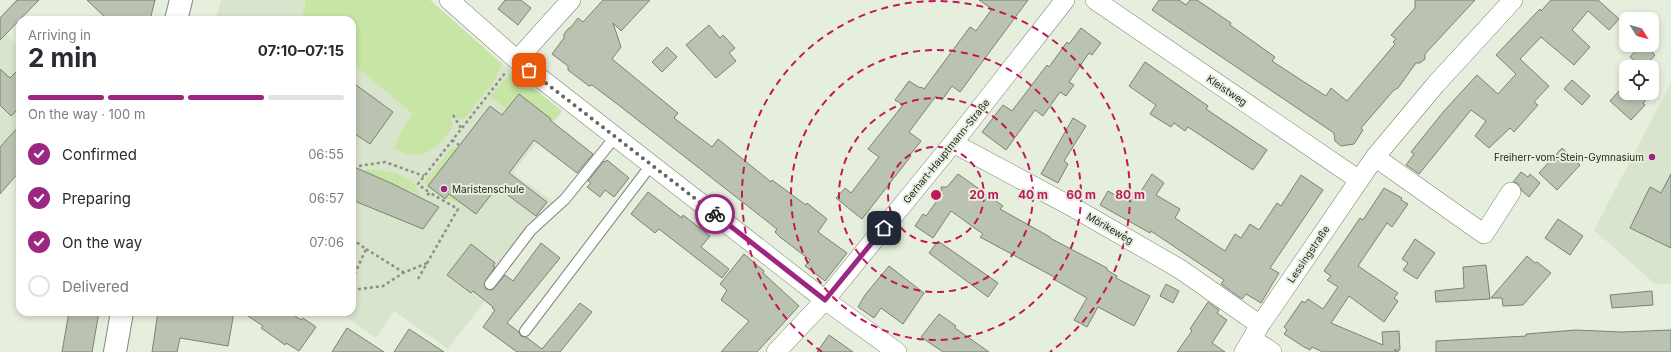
<!DOCTYPE html>
<meta charset="utf-8">
<style>
:root{--surface:#fff;--page:#f2f2f3;--text:#2b2b33;--muted:#7c7c81;--line:#e1e1e2;--accent:#9c2782}
body{margin:0;font-family:Inter,sans-serif;background:var(--page);color:var(--text);height:100vh;display:flex;flex-direction:column;font-size:15px;white-space:nowrap}
*{box-sizing:border-box;margin:0}
p{font-size:13px;color:var(--muted)}
.icon{flex:none;width:22px;height:22px;fill:none;stroke:currentColor;stroke-width:2;stroke-linecap:round;stroke-linejoin:round}
.map{position:relative;flex:1;overflow:hidden}
.panel{position:absolute;left:16px;top:16px;width:340px;height:300px;display:flex;flex-direction:column;background:var(--surface);border-radius:12px;box-shadow:0 2px 6px #0003}
.panel>*{flex:none}
.needle{width:26px;rotate:127deg}
.controls{position:absolute;left:1619px;top:12px;display:grid;gap:8px}
.controls a{display:grid;place-items:center;width:40px;height:40px;border-radius:8px;background:var(--surface);box-shadow:0 2px 6px #0003;font-size:20px}
.pin{position:absolute;display:grid;place-items:center;width:34px;height:34px;color:#fff;margin:-17px;border-radius:8px;box-shadow:0 2px 6px #0006}
.courier{position:absolute;display:grid;place-items:center;width:40px;height:40px;margin:-20px;border:3px solid #9c2782;border-radius:50%;background:#fff;color:#222;box-shadow:0 1px 5px #0007}
.summary em{font-style:normal;font-weight:700}
.summary div{display:flex;flex-direction:column-reverse}
.summary{display:flex;align-items:center;justify-content:space-between;height:68px;padding:0 12px}
h1{font-size:26px;font-weight:700;line-height:30px}
.bar{display:grid;grid-template-columns:repeat(4,1fr);gap:6px 4px;align-content:center;height:48px;padding:0 12px}
.bar i{height:5px;border-radius:3px;background:var(--line)}
.bar .on{background:var(--accent)}
.bar p{grid-column:span 4}
ol{padding:0 12px;list-style:none}
li{display:flex;align-items:center;gap:12px;height:44px}
li p{margin-inline-start:auto}
li .icon{padding:4px;border-radius:50%;background:var(--accent);color:#fff;stroke-width:4}
li:last-child{color:var(--muted)}
li i{width:22px;height:22px;border:2px solid var(--line);border-radius:50%}
.map>svg:first-child{display:block}
</style>
<div class="map">
<svg width="1671" height="352" viewBox="0 0 1671 352">
<rect width="100%" height="100%" fill="#e6efdd"/>
<path fill="#d8e4cb" d="M221,0H430L502,64L562,111L513,173L558,205L448,349L394,311L376,338L339,312H352V20H216Z
M0,28L20,48V124L0,146Z
M1671,83V284H1655L1594,230Z"/>
<path fill="#c7e5a4" d="M306,0H430L502,64L493,83L464,119H456L454,114L450,117L453,123L452,128C435,150 423,163 395,149L400,133L413,114L357,67L352,59V20H302Z
M512,71L562,111L554,121L519,94L507,109L490,97Z
M453,146L457,149L432,180L464,205L441,196L424,183Z
M367,169C385,171 416,173 419,195L363,171Z"/>
<path fill="#bac3b1" stroke="#7a8272" d="M17,0H39L0,40V18Z
M87,0H155L150,20H108Z
M505,0H521L531,8L518,25L498,9Z
M603,0H650L621,31L613,23L621,47L612,59L678,113L674,118L712,147L718,139L771,182L772,180L806,205L807,203L827,219L818,232L847,253L825,281L805,266L810,260L780,237L775,232L777,229L616,103L592,85L589,86L568,70V66L552,54L564,38V34L568,29L571,27L578,18L583,22Z
M979,0H1028L960,92L952,86L942,100L936,96L909,132L921,141L910,155L911,156L862,219L836,198L845,188L851,193L879,157L868,149L903,105L895,100L909,81L920,88L921,87L924,89L970,27L976,31L992,9Z
M1159,0H1179L1186,5L1190,0H1197L1231,23L1230,25L1275,57L1272,61L1301,80L1326,96L1331,88L1347,101L1395,44L1393,42L1396,39L1391,35L1415,8V0H1475L1425,54V59L1420,63H1416L1398,88L1394,90L1361,128L1363,130L1354,144L1341,146L1335,141L1334,133L1152,10Z
M1551,0H1598L1619,19L1609,30L1588,11L1572,30L1590,47L1574,65L1541,37L1520,59L1549,86L1534,102L1538,105L1514,132L1510,128L1489,148L1475,136L1486,121L1471,110L1419,174L1406,165L1414,154L1411,152L1444,111L1477,75L1498,94L1516,74L1496,55L1540,9L1541,11Z
M709,25L720,38L723,35L735,48L729,53L736,61L716,78L686,45Z
M1081,28L1101,43L1092,55L1089,53L1069,82L1074,85L1066,96L1060,92L1043,116L1035,110L1006,150L982,132L1003,105L1012,111L1047,65L1049,67L1067,42L1069,44Z
M1641,45H1658L1652,52L1655,55L1645,67H1642L1630,57Z
M667,47L677,57L662,72L652,62Z
M1145,62L1208,106L1206,109L1267,150L1253,170L1188,127L1185,131L1174,123L1171,127L1150,114L1156,105L1129,86Z
M20,68V107L11,116L0,105V69L10,78Z
M1572,80L1590,96L1582,105L1564,89Z
M352,82L393,112L370,144L352,132Z
M1626,83V93H1652L1643,103L1645,105L1631,120L1610,101Z
M519,94L551,119L550,120L593,154L577,173L534,140L509,173L547,202L536,216L497,187L476,214L449,194L445,199L428,186L490,106L502,115Z
M1073,118L1086,126L1064,161L1068,164L1058,183L1041,174Z
M20,125V171L0,194V147Z
M1562,148L1580,165L1557,190L1539,173Z
M607,160L629,178L614,197L605,190L600,197L587,187L591,183L588,181L604,161L605,162Z
M352,166L393,184L439,207L423,229L352,200Z
M1521,172L1528,177L1530,174L1540,183L1529,197L1522,191L1517,183L1513,182Z
M958,174L1003,206L1000,209L1050,237V238L1107,268V270L1117,276L1116,278L1150,296L1134,326L1098,307L1087,327L1074,320L1087,298L1055,280L1056,278L980,237L983,234L951,211L933,238L915,226L923,214L926,216L942,194L941,187H947Z
M1152,174L1164,183L1156,195L1180,209L1175,218L1225,251L1235,234L1241,238L1250,224L1259,230L1277,203L1281,206L1301,175L1323,190L1270,268L1279,273L1261,303L1246,294L1242,299L1221,284L1224,280L1221,278L1151,231L1150,233L1100,205L1108,191L1122,199L1127,190L1138,196Z
M1671,174V248L1630,228L1650,187L1661,193Z
M1384,188L1402,198L1401,200L1408,204L1392,227L1387,223L1358,266L1398,293L1394,298L1398,301L1384,322L1349,296L1331,323L1383,345L1382,332L1399,331L1400,350H1394L1399,352H1323L1312,347L1310,350L1304,347L1284,334L1287,330L1284,327L1302,301L1305,303L1308,299L1323,309L1338,287L1327,280L1331,276L1324,271L1360,218L1363,220Z
M648,192L682,218L683,215L710,236L701,247L729,269L722,278L659,229L655,233L631,214Z
M1558,219L1583,236L1570,255L1545,238Z
M1415,239L1435,253L1417,279L1403,270L1408,263L1402,259Z
M938,241L998,283L988,297L929,253Z
M541,243L560,258L507,323L519,332L521,336L526,337L542,349L580,303L592,312L560,352H517L483,327L495,310L492,308L493,307L473,291L471,293L447,275L471,244L495,263L493,266L495,267L484,284L486,289L492,290L505,275L513,281Z
M744,254L764,271L763,273L799,306L757,352H721L749,321L721,300L727,290L720,284Z
M1527,256L1535,263L1537,262L1551,273L1523,305L1503,306L1502,298H1491Z
M1486,265L1490,299L1436,302L1435,291L1464,288L1463,267Z
M889,266L924,293L903,324L881,308L874,318L858,307L865,295Z
M1166,284L1179,291L1173,303L1160,296Z
M1652,291L1653,305L1612,308L1610,295Z
M1208,302L1219,310L1217,313L1227,320L1212,343L1225,352H1177L1192,331L1190,329Z
M69,312H99L92,352H62Z
M158,312H234L228,346L180,338L177,352H152Z
M242,312H289L301,320L303,318L316,327L299,351L286,343L285,345L274,337L261,328L263,326Z
M939,314L956,326L955,328L989,352H943L921,337Z
M347,328L384,352H332Z
M409,329L444,352H394Z
M1576,330L1622,332L1671,330V352H1436V341L1526,336V334Z
M829,335L853,352H817Z"/>
<g fill="none" stroke-linecap="round" stroke-linejoin="round">
<g stroke="#7e8676" stroke-width="12">
<path id="lane" d="M490,284L531,230L565,199L615,137
M525,331L651,165"/>
</g>
<g stroke="#7e8676" stroke-width="20">
<path id="street" d="M449,0L517,60L825,300L897,352
M1095,0L1359,180
M517,60L571,0
M953,143L1076,209L1180,269L1260,325
M1375,157L1484,234L1511,192
M1252,339L1272,352
M776,352L825,300L953,143L1065,0
M1244,352L1260,325L1375,157L1436,84L1513,0"/>
</g>
<g stroke="#7e8676" stroke-width="24">
<path id="secondary" d="M176,20L181,0
M115,352L122,312"/>
</g>
<path stroke="#8b9185" stroke-width="2.5" stroke-dasharray="3 3" stroke-linecap="butt" d="M453,115L461,128
M452,140L459,145
M359,166L385,162L424,176
M427,195L430,193L418,184L506,72
M352,239L366,249L352,280
M366,249L403,272
M418,279L458,209L430,193
M352,290L383,286L403,273L427,263"/>
<use href="#lane" stroke="#fff" stroke-width="10"/>
<use href="#street" stroke="#fff" stroke-width="19"/>
<use href="#secondary" stroke="#fff" stroke-width="22"/>
</g>
<g fill="none" stroke-linecap="round" stroke-linejoin="round">
<path stroke="#656a60" stroke-width="4" stroke-dasharray="0 7.2" d="M529,70L715,214"/>
<path stroke="#9c2782" stroke-width="5" d="M715,214L825,300L884,228"/>
</g>
<g fill="none" stroke="#c2185b" stroke-width="2" stroke-dasharray="7 5">
<circle cx="936" cy="195" r="48"/>
<circle cx="936" cy="195" r="97"/>
<circle cx="936" cy="195" r="145"/>
<path d="M822 352A194 194 0 1 1 1050 352"/>
</g>
<g fill="#9c2782" stroke="#e6efdd" stroke-width="1.5">
<circle cx="1652" cy="157" r="4"/>
<circle cx="444" cy="189" r="4"/>
</g>
<g text-anchor="middle" stroke-width="4" stroke-linejoin="round" paint-order="stroke">
<g font-size="10" fill="#1f221c" stroke="#e6efdd">
<text transform="translate(1227 90) rotate(34)" y="4">Kleistweg</text>
<text transform="translate(946 151) rotate(-51)" y="4">Gerhart-Hauptmann-Straße</text>
<text transform="translate(1110 228) rotate(30)" y="4">Mörikeweg</text>
<text transform="translate(1308 254) rotate(-56)" y="4">Lessingstraße</text>
</g>
<g font-size="10" fill="#1f221c" stroke="#e6efdd" text-anchor="end">
<text x="1644" y="161">Freiherr-vom-Stein-Gymnasium</text>
<text x="452" y="193" text-anchor="start">Maristenschule</text>
</g>
</g>
<circle cx="936" cy="195" r="6" fill="#c2185b" stroke="#e6efdd" stroke-width="2"/>
<g font-size="12" text-anchor="middle" font-weight="bold" fill="#c2185b" stroke="#e6efdd" stroke-width="4" stroke-linejoin="round" paint-order="stroke">
<text x="984" y="199">20 m</text>
<text x="1033" y="199">40 m</text>
<text x="1081" y="199">60 m</text>
<text x="1130" y="199">80 m</text>
</g>
</svg>
<div class="controls">
<a><svg class="needle" viewBox="-14 -14 28 28"><path d="M0-13l5 13h-10z" fill="#e53935"/><path d="M0 13l5-13h-10z" fill="#7c7c81"/></svg></a>
<a><svg class="icon" aria-label="locate" viewBox="0 0 24 24"><circle cx="12" cy="12" r="6"/><path d="M12 2v4M12 18v4M2 12h4M18 12h4"/></svg></a>
</div>
<div class="pin" style="left:529px;top:70px;background:#ea580c"><svg class="icon" aria-label="bag" viewBox="0 0 24 24"><path d="M5 8h14l-1 12H6zM9 8a3 3 0 0 1 6 0"/></svg></div>
<div class="pin" style="left:884px;top:228px;background:#1f2937"><svg class="icon" aria-label="home" viewBox="0 0 24 24"><path d="M3 11l9-7 9 7M6 9v11h12V9"/></svg></div>
<div class="courier" style="left:715px;top:214px"><svg class="icon" aria-label="bike" viewBox="0 0 24 24"><circle cx="6" cy="16" r="4"/><circle cx="18" cy="16" r="4"/><path d="M6 16l4-8h5l3 8M10 8l3 8H6M13 5h3"/></svg></div>
<section class="panel">
<div class="summary"><div><h1>2 min</h1><p>Arriving in</p></div><em>07:10–07:15</em></div>
<div class="bar"><i class="on"></i><i class="on"></i><i class="on"></i><i></i><p>On the way · 100 m</p></div>
<ol>
<li><svg class="icon" aria-label="check" viewBox="0 0 24 24"><path d="M5 12l5 5 9-10"/></svg>Confirmed<p>06:55</p></li>
<li><svg class="icon" aria-label="check" viewBox="0 0 24 24"><path d="M5 12l5 5 9-10"/></svg>Preparing<p>06:57</p></li>
<li><svg class="icon" aria-label="check" viewBox="0 0 24 24"><path d="M5 12l5 5 9-10"/></svg>On the way<p>07:06</p></li>
<li><i></i>Delivered</li>
</ol>
</section>
</div>
